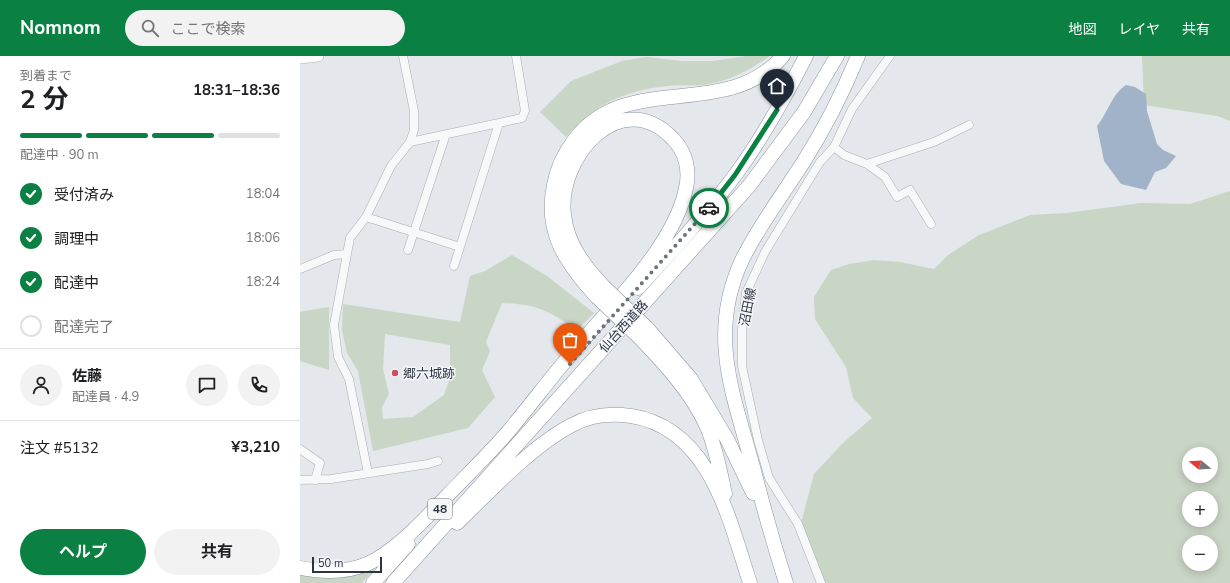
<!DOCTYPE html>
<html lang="ja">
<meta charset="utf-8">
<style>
:root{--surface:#fff;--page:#f2f2f2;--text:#202124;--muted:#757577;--line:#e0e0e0;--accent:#0b8043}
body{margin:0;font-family:"Nunito Sans","Noto Sans JP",sans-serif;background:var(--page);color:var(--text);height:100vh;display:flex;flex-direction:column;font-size:15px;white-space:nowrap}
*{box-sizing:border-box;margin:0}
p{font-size:13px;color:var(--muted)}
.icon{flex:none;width:22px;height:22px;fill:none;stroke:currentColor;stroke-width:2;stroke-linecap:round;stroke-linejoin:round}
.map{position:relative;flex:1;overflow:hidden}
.sheet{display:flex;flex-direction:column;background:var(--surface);width:300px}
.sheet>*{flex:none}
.needle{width:26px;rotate:288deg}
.buttons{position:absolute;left:882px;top:391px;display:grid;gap:8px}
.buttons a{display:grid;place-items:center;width:36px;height:36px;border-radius:50%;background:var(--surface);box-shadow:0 2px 10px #0003;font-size:20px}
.scale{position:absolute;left:12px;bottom:10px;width:70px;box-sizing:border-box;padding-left:4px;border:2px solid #2c3443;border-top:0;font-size:11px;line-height:14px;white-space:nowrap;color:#2c3443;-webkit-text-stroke:3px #f4f6f8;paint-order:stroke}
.pin{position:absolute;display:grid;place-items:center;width:34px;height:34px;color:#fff;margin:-41px -17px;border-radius:50% 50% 50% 0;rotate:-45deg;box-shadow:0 0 4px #0007}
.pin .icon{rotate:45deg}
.courier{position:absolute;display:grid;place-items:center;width:40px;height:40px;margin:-20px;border:3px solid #0b8043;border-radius:50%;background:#fff;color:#222;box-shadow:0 1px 5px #0007}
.head em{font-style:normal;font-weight:700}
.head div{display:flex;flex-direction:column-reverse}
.head{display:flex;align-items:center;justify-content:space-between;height:68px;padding:0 20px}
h1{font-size:26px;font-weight:700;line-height:30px}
.bar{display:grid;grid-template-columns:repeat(4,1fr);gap:6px 4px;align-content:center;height:48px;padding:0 20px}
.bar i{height:5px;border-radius:3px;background:var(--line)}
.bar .selected{background:var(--accent)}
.bar p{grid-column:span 4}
.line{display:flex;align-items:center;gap:10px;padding:0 20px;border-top:1px solid var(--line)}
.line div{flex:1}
.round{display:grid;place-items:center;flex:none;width:42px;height:42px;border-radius:21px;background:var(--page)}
ol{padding:0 20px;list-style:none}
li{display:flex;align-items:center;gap:12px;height:44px}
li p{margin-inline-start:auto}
li .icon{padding:4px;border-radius:50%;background:var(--accent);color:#fff;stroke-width:4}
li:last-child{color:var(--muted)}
li i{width:22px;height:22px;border:2px solid var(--line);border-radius:50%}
.cta{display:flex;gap:8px;margin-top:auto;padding:8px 20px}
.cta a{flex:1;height:46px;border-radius:24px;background:var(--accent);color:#fff;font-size:16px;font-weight:700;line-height:46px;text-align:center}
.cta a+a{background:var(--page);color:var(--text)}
header{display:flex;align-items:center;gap:24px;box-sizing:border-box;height:56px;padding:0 20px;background:var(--accent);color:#fff}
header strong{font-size:19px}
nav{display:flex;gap:22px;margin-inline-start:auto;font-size:14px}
.search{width:280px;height:36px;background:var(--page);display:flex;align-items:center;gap:10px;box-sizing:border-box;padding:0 14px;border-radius:22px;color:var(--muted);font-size:15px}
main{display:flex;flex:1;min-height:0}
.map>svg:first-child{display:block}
</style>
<header>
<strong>Nomnom</strong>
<div class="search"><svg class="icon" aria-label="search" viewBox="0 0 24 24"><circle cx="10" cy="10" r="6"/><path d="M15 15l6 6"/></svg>ここで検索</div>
<nav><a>地図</a><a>レイヤ</a><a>共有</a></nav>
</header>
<main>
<section class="sheet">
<div class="head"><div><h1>2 分</h1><p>到着まで</p></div><em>18:31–18:36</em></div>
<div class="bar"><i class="selected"></i><i class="selected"></i><i class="selected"></i><i></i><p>配達中 · 90 m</p></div>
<ol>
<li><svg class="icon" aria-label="check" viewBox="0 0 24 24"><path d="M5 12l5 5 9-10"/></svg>受付済み<p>18:04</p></li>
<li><svg class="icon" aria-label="check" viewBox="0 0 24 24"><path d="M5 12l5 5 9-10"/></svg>調理中<p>18:06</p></li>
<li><svg class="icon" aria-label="check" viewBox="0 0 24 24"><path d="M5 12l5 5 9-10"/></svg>配達中<p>18:24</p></li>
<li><i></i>配達完了</li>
</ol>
<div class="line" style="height:72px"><a class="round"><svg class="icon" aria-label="person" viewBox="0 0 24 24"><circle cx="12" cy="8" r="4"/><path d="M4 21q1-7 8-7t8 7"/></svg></a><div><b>佐藤</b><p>配達員 · 4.9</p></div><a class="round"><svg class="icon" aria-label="chat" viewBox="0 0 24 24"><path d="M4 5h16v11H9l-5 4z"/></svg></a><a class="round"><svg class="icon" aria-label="phone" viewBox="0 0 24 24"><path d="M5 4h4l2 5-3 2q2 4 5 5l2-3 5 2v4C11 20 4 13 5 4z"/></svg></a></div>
<div class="line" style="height:52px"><div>注文 #5132</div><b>¥3,210</b></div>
<div class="cta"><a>ヘルプ</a><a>共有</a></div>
</section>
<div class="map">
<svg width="930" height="527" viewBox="0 0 930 527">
<rect width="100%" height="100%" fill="#e4e7eb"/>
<path fill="#c9d5c5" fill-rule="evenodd" d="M446,0H470C451,13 432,24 409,28C395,31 380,28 366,30C325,35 293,48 266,81L240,56L271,25L322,5L346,1L382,5H413Z
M842,0H930V65L917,60L844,49Z
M930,135V527H525L501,467L514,418L544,386L572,362L553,342L546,311L515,263L514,241L531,214L549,208L574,204L600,206L634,213L648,199L679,179L730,159L767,157L841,147L890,148ZM889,398H911V420H889ZM889,442H911V464H889ZM889,486H911V508H889Z
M212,199L247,220L294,257L277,274C249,255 237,248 202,247L186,286L190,295L182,314L195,341L168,372L73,395L58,315L47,297L42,274L43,248L160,266L170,220L185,215ZM85,278L150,289V322L144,339L113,361L83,363L82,351L89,338L83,313Z
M29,251V314L0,305V256Z
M81,506L62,527H0V517Z"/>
<path fill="#a1b3c9" d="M826,29L835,31L846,38L847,55L857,88L863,94L876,100L866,112L855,116L846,134L821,128L804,105L797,70C808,57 811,39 826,29Z"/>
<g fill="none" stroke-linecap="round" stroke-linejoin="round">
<g stroke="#a9aeb5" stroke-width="9">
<path id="street" d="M110,86L222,62L225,55L216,0
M534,91L544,99L567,108L634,86L669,69
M567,108L585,121L597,141L610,134L631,168
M66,161L160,191
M108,194L146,78
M47,198L34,269L38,301L49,323L68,417
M154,210L199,67
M0,213L34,199L47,198L50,182L66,161L91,110L110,86L114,74V55L103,0
M0,393L20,407L15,424
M0,424L31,423L128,408L138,405
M521,527L498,468L469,422L458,384L442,310V273L446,237L465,196L520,106L534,91L552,53L590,0"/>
</g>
<g stroke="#a9aeb5" stroke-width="12">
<path id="secondary" d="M0,2L18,0"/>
</g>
<g stroke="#8c94a1" stroke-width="15">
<path id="highway" d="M338,232C372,195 406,158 436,118C463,81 485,41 506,0
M296,240C266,207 244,176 254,129C257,112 265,96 275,83C328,14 426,66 483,0
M347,272L391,323L427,383L453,437
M339,281C364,307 392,337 407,371C416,392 420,415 425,438
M157,467C189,436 233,389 272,369C290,359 311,357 331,360C410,372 429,463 450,527
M0,512C27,517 53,517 77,503C103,487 125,463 146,441C166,420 188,399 207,377C229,351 249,324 271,298C308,253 375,190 386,132C390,115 386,96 373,83C321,28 257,101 264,159C267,188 285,211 304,231
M73,527L108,488
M93,527L449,130L504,56L537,0
M486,527C474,489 463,450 453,411C433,337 407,277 443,202C460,168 484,137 504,105C525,72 543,36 558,0"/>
</g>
<use href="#street" stroke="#f7f8f9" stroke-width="8"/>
<use href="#secondary" stroke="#fff" stroke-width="11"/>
<use href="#highway" stroke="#fff" stroke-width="14"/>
<g stroke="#8c94a1" stroke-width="15" stroke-linecap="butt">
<path id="highway-bridge" d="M304,231L347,272
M296,240L339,281"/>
</g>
<use href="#highway-bridge" stroke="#fff" stroke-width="14"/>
</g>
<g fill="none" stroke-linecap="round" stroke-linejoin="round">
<path stroke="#6c737e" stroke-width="4" stroke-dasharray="0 7.2" d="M270,308L409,152"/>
<path stroke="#0b8043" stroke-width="5" d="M409,152L435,119L477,54"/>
</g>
<circle fill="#c95160" stroke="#f4f6f8" stroke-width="1.5" cx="95" cy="317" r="4"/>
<g text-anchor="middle" stroke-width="3" stroke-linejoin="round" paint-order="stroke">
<rect fill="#f4f6f8" stroke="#686e79" stroke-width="1" x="128" y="443" width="24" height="20" rx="3"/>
<g font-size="12" font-weight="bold" fill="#2c3443">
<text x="140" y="457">48</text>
</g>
<g font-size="13" fill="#2c3443" stroke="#f4f6f8">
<text transform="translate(447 251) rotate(-79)" y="5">沼田線</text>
<text transform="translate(323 270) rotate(-48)" y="5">仙台西道路</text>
</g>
<g font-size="13" fill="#2c3443" stroke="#f4f6f8" text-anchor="start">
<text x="103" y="322">郷六城跡</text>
</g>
</g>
</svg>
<div class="buttons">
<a><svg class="needle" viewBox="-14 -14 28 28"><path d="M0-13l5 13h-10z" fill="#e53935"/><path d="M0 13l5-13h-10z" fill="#757577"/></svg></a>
<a>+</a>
<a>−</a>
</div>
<div class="scale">50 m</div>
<div class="pin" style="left:270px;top:308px;background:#ea580c"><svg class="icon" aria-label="bag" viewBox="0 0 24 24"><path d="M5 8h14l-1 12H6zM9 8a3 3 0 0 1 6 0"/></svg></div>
<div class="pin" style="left:477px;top:54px;background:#1f2937"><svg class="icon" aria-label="home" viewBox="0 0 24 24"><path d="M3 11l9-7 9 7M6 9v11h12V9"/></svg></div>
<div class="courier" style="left:409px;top:152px"><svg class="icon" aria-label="car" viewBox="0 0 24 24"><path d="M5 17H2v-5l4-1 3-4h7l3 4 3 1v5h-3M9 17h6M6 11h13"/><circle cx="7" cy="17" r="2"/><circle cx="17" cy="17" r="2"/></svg></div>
</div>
</main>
